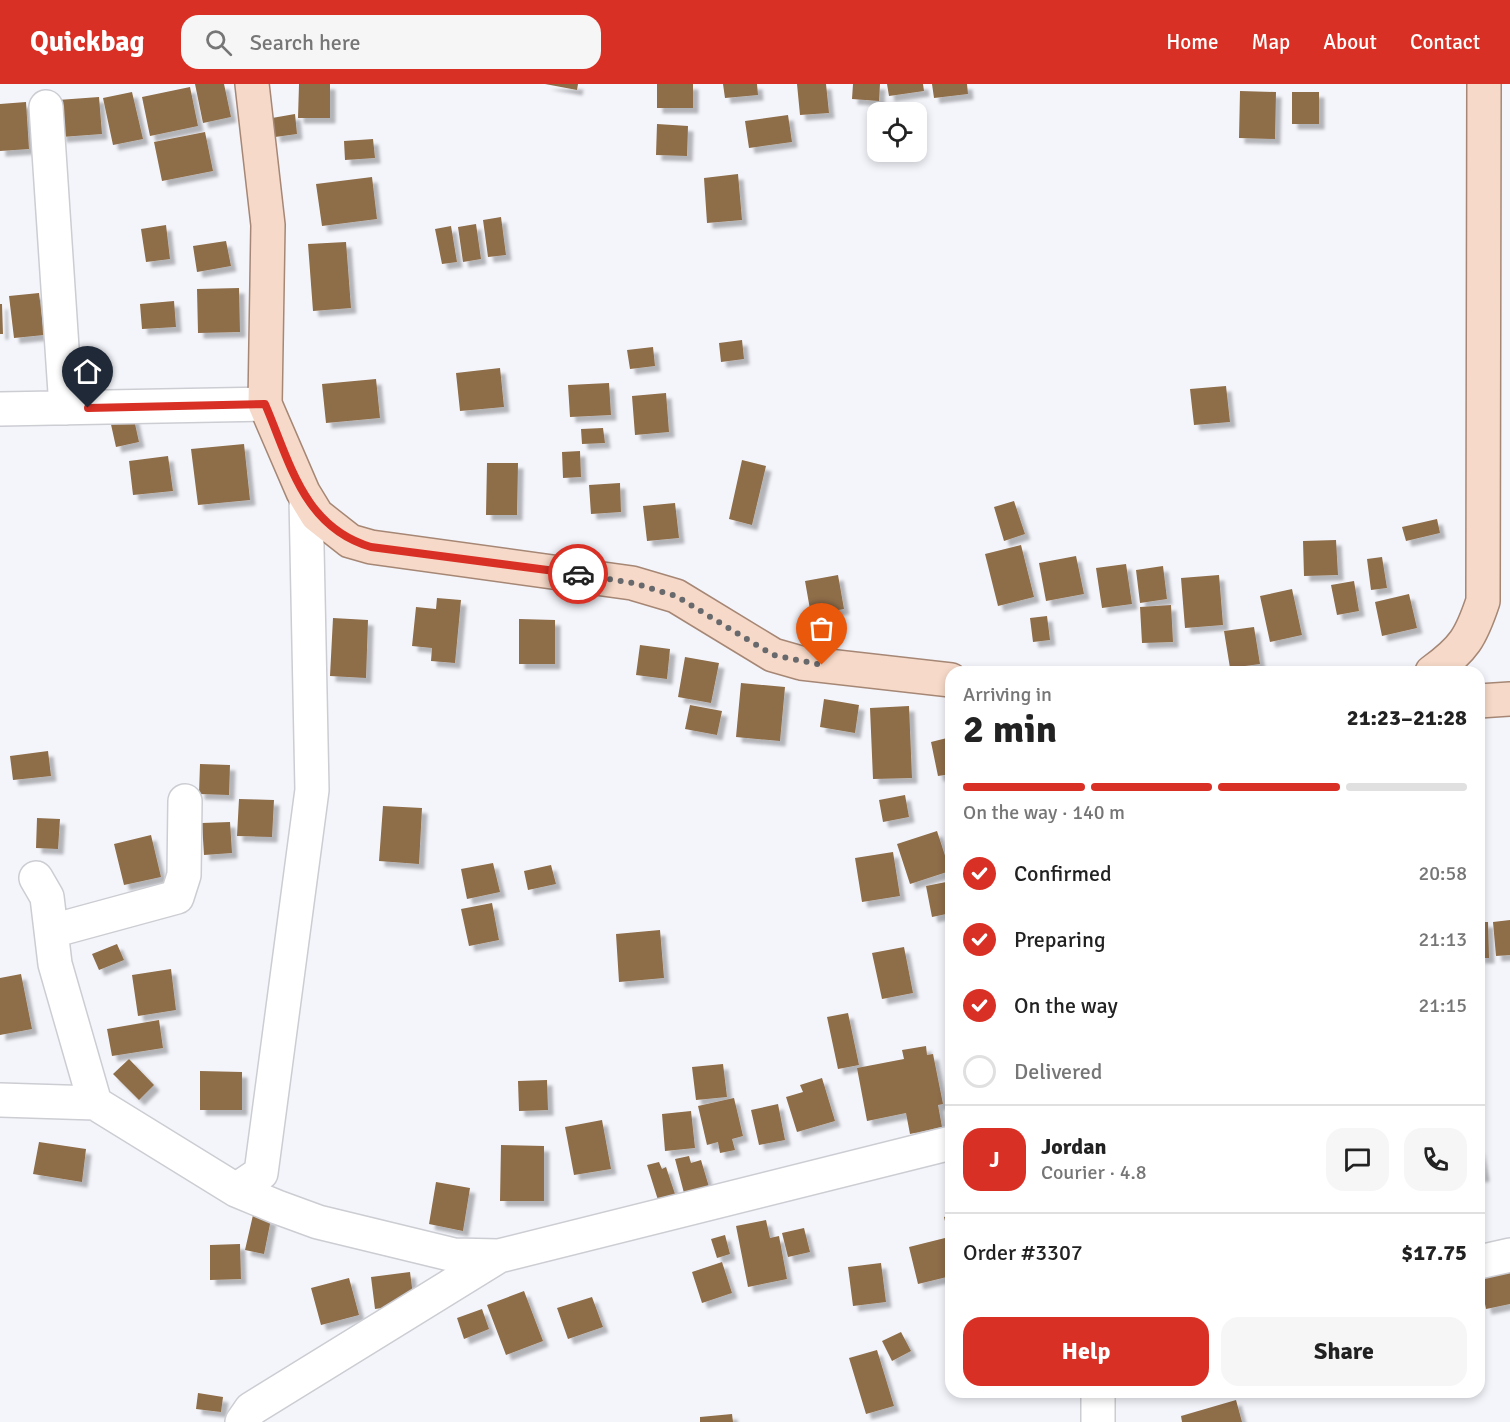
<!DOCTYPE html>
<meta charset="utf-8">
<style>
:root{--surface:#fff;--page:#f6f6f6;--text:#222;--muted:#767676;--line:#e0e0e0;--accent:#d93025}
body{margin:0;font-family:Signika,sans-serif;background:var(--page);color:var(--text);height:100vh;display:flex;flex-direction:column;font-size:22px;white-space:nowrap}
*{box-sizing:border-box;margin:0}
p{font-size:20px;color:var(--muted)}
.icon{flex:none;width:33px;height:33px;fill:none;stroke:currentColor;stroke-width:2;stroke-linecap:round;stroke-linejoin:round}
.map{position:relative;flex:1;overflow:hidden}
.details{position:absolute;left:945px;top:582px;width:540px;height:732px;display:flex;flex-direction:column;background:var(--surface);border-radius:18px;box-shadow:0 3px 9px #0003}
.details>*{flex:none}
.controls{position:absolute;left:867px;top:18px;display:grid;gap:12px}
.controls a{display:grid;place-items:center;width:60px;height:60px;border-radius:12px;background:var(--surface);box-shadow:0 3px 9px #0003;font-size:30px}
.pin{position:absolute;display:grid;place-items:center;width:51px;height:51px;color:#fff;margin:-62px -26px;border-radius:50% 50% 50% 0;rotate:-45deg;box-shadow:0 0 6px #0007}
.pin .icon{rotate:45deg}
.courier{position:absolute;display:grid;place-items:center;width:60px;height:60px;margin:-30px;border:4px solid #d93025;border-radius:50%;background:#fff;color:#222;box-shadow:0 2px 8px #0007}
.head em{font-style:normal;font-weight:700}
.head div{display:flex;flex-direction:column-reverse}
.head{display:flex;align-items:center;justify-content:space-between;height:102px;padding:0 18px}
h1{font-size:39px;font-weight:700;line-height:45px}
.bar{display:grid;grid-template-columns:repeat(4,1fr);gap:9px 6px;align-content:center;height:72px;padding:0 18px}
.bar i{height:8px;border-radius:4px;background:var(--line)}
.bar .active{background:var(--accent)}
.bar p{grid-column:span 4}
.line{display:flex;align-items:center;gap:15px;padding:0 18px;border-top:2px solid var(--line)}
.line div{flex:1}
.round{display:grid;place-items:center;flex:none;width:63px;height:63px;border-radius:18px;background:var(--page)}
ol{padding:0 18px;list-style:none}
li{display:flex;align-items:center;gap:18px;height:66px}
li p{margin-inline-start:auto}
li .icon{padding:6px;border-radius:50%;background:var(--accent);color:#fff;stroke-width:4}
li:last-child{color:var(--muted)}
li i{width:33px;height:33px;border:3px solid var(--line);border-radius:50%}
.primary-button{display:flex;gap:12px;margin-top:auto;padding:12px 18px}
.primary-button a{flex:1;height:69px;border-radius:18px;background:var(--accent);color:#fff;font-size:24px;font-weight:700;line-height:69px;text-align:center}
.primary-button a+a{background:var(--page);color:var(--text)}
header{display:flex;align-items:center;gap:36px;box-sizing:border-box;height:84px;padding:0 30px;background:var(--accent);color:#fff}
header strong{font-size:28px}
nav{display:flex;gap:33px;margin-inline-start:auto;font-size:21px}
.search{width:420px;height:54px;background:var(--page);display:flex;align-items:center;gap:15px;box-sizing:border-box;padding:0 21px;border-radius:18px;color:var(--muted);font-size:22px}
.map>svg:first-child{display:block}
</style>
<header>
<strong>Quickbag</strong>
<div class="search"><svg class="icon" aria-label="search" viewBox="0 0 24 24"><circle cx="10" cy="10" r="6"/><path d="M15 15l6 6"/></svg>Search here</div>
<nav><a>Home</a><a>Map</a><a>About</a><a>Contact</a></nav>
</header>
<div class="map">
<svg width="1510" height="1338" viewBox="0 0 1510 1338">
<defs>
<filter id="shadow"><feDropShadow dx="5.5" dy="5.5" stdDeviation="1.5" flood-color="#0004"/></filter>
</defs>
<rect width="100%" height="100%" fill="#f4f5fb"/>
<path fill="#8e6d49" filter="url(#shadow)" d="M195,0H224L231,33L203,39Z
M299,0H330V34H298Z
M545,0H578L577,6Z
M657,0H693V24H657Z
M723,0H757L758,11L725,14Z
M797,0H826L829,29L800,31Z
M853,0H880L879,17L852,15Z
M887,0H923L924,7L889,12Z
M932,0H967L968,10L934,14Z
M190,3L198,42L150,52L142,13Z
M1240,7L1276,8L1275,55L1239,54Z
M132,8L143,55L113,61L103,14Z
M1292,8H1319V40H1292Z
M99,13L102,50L61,53L58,16Z
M26,18L29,65L0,67V20Z
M295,30L297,50L275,53L272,34Z
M788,31L792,58L749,64L745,37Z
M657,40L688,42L687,72L656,71Z
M205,48L213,87L162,97L154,58Z
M373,55L375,74L345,76L344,57Z
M738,90L742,136L707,139L704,94Z
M372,93L377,135L322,142L316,100Z
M501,133L506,171L488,173L483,136Z
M476,140L481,175L463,178L458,143Z
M166,141L170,175L146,178L141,145Z
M451,142L457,178L442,180L435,145Z
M226,157L231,182L197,188L193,162Z
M346,158L351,224L313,227L308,160Z
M239,204L240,248L198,249L197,205Z
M39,209L44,251L14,254L9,212Z
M174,217L176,243L142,245L140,220Z
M0,220H2L3,250H0Z
M742,256L744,275L721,278L719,259Z
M653,263L655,282L630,285L627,266Z
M500,284L504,323L460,327L456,289Z
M376,295L380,334L326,339L322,300Z
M609,299L611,331L570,333L568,301Z
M1226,302L1230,338L1194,341L1190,305Z
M666,309L669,348L635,351L632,312Z
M133,331L139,358L116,363L110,336Z
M603,344L605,359L582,360L581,345Z
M244,360L250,416L198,421L191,365Z
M580,367L581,393L563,394L562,368Z
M168,372L173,407L133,411L129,377Z
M742,376L766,382L752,441L729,435Z
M487,379H518L517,431H486Z
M620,399L621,428L591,430L589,401Z
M1014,417L1025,450L1004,457L994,423Z
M675,419L679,454L647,457L643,422Z
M1437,435L1440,449L1406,457L1402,443Z
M1336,456L1338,491L1304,492L1303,457Z
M1021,461L1034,513L998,522L985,470Z
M1076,472L1084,510L1046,517L1039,479Z
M1382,473L1387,504L1371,506L1367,475Z
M1126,480L1132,520L1102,524L1096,484Z
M1163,482L1167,515L1140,519L1136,486Z
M838,491L844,525L811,531L805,497Z
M1219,491L1223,541L1185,544L1181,494Z
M1354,497L1359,527L1337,531L1331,501Z
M1292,505L1302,551L1270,558L1260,512Z
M1409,510L1417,544L1382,552L1375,518Z
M437,514L461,516L455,579L431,577L432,564L412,562L416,523L436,525Z
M1171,521L1173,558L1142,559L1140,523Z
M1047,532L1050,556L1033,558L1030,534Z
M333,534L368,536L366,594L330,592Z
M519,535L555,536V580H519Z
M1254,543L1260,580L1230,584L1224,547Z
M640,561L670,565L667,595L636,591Z
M685,573L719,579L711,619L678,613Z
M1309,583L1310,588H1297L1296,584Z
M741,599L785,603L780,657L736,653Z
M824,615L859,621L855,649L820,643Z
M690,621L722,627L717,651L685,645Z
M909,622L912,694L873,695L870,624Z
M951,653V690L938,692L931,658Z
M48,667L51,692L13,696L10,672Z
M200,680L230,681L229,711L199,710Z
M905,711L909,733L883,738L879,716Z
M239,715L274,716L272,753L237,752Z
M383,722L422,724L419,780L379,777Z
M37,734L60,735L58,765L36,764Z
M230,738L232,769L204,771L202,739Z
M937,747L950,787L910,800L897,760Z
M151,751L161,793L124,801L114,760Z
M893,768L900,812L862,818L855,774Z
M493,779L500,808L467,815L461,785Z
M551,781L556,800L528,806L524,787Z
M951,797V829L932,833L926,802Z
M492,819L499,856L469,862L461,825Z
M1510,836V871L1496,872L1493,838Z
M1479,838H1488L1489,874H1479Z
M660,846L664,894L619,898L616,850Z
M117,860L124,876L99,886L92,870Z
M904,863L913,909L882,915L872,869Z
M171,885L176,926L138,932L132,891Z
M21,890L32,945L0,951V894Z
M848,929L859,981L838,985L827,933Z
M159,936L163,964L112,972L107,945Z
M926,962L927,971L933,970L943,1020L938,1021L942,1043L910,1050L906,1029L867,1037L857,984L904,975L902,966Z
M129,975L154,1001L139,1016L113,990Z
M723,980L727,1013L696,1016L692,983Z
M200,987L242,988V1026H200Z
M822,994L835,1037L797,1048L786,1013L803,1008L800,1001Z
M547,996L548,1026L519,1027L518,997Z
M734,1014L743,1052L732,1055L735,1066L720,1069L718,1058L707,1061L698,1022Z
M778,1020L785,1056L759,1061L751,1026Z
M691,1027L695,1064L665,1067L662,1030Z
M602,1036L611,1085L574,1091L565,1043Z
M39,1058L86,1065L82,1098L33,1090Z
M501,1061L544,1062V1117H500Z
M1479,1063L1484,1092L1479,1093Z
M689,1072L691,1079L701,1076L709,1103L684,1109L675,1075Z
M659,1078L662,1085L666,1083L675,1110L658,1116L647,1081Z
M436,1098L470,1104L463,1147L429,1140Z
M253,1131L271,1135L264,1170L245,1166Z
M951,1131V1158H950L944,1133Z
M766,1136L770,1154L779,1152L787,1195L748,1203L736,1142Z
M804,1144L810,1168L788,1173L782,1149Z
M725,1151L730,1170L717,1174L711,1155Z
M945,1154L951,1192L918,1200L909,1163Z
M240,1160L241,1195L210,1196V1161Z
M722,1178L732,1209L702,1219L692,1188Z
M881,1179L886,1218L853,1222L848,1183Z
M1510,1179V1220L1486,1225L1479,1190Z
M410,1188L414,1219L375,1225L371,1193Z
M349,1194L359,1231L321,1241L311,1204Z
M524,1207L543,1257L506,1271L487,1221Z
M592,1213L603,1243L568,1255L557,1224Z
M482,1225L489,1245L464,1255L457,1234Z
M901,1248L911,1267L892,1277L882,1257Z
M877,1266L894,1322L866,1330L849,1274Z
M198,1309L223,1313L221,1328L196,1325Z
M1236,1316L1242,1338H1182L1181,1332Z
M732,1330L733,1338H700V1333Z"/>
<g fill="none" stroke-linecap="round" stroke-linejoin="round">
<g stroke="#cccdd3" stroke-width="36">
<path id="minor" d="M46,23L66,324
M0,325L265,320
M36,794L47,813L55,880L95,1019
M52,847L177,813L184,791L185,717
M0,1016L95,1019L236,1106L277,1123L318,1138L454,1171L499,1172L951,1059
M236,1106L261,1089L312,706L306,414
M1479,1178L1510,1171
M242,1338L251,1325L499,1172
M1098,1338V1308"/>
</g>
<g stroke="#a68775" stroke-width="36">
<path id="major" d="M252,0L268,141L265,320L303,408L317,431L350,457L371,463L632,499L676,512L773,571L801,579L951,596
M1432,588C1464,565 1471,553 1483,517L1484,0
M1479,617L1510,615"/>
</g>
<use href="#minor" stroke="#fff" stroke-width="33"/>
<use href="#major" stroke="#f6d9c8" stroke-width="33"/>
</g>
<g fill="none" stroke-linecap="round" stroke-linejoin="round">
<path stroke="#68696c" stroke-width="6" stroke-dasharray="0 10.8" d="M578,490L633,499L676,512L773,571L822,581"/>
<path stroke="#d93025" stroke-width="8" d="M88,324L265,320C290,378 303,443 371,463L578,490"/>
</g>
</svg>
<div class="controls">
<a><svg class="icon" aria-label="locate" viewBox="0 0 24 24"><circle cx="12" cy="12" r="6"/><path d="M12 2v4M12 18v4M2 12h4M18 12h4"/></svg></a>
</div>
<div class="pin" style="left:822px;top:581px;background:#ea580c"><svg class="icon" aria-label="bag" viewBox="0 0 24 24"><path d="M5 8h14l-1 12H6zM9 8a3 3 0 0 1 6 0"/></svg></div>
<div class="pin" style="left:88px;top:324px;background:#1f2937"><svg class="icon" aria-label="home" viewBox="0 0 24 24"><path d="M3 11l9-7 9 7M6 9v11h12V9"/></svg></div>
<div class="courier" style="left:578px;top:490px"><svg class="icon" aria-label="car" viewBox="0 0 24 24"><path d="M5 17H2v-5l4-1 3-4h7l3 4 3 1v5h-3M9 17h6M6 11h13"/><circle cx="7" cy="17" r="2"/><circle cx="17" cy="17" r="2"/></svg></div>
<section class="details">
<div class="head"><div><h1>2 min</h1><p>Arriving in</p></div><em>21:23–21:28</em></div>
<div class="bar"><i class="active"></i><i class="active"></i><i class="active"></i><i></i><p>On the way · 140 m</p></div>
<ol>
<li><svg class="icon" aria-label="check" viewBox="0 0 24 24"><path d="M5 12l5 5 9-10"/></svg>Confirmed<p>20:58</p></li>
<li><svg class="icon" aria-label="check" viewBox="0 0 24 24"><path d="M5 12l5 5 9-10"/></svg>Preparing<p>21:13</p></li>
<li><svg class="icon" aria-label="check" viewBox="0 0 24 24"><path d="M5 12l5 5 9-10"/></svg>On the way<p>21:15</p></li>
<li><i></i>Delivered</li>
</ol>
<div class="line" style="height:108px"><b class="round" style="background:var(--accent);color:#fff">J</b><div><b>Jordan</b><p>Courier · 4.8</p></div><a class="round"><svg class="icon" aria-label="chat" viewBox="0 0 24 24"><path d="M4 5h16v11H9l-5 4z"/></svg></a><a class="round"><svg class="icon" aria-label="phone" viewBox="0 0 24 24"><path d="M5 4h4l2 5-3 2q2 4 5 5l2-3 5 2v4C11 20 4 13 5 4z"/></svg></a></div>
<div class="line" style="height:78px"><div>Order #3307</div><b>$17.75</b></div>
<div class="primary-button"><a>Help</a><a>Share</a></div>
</section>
</div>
